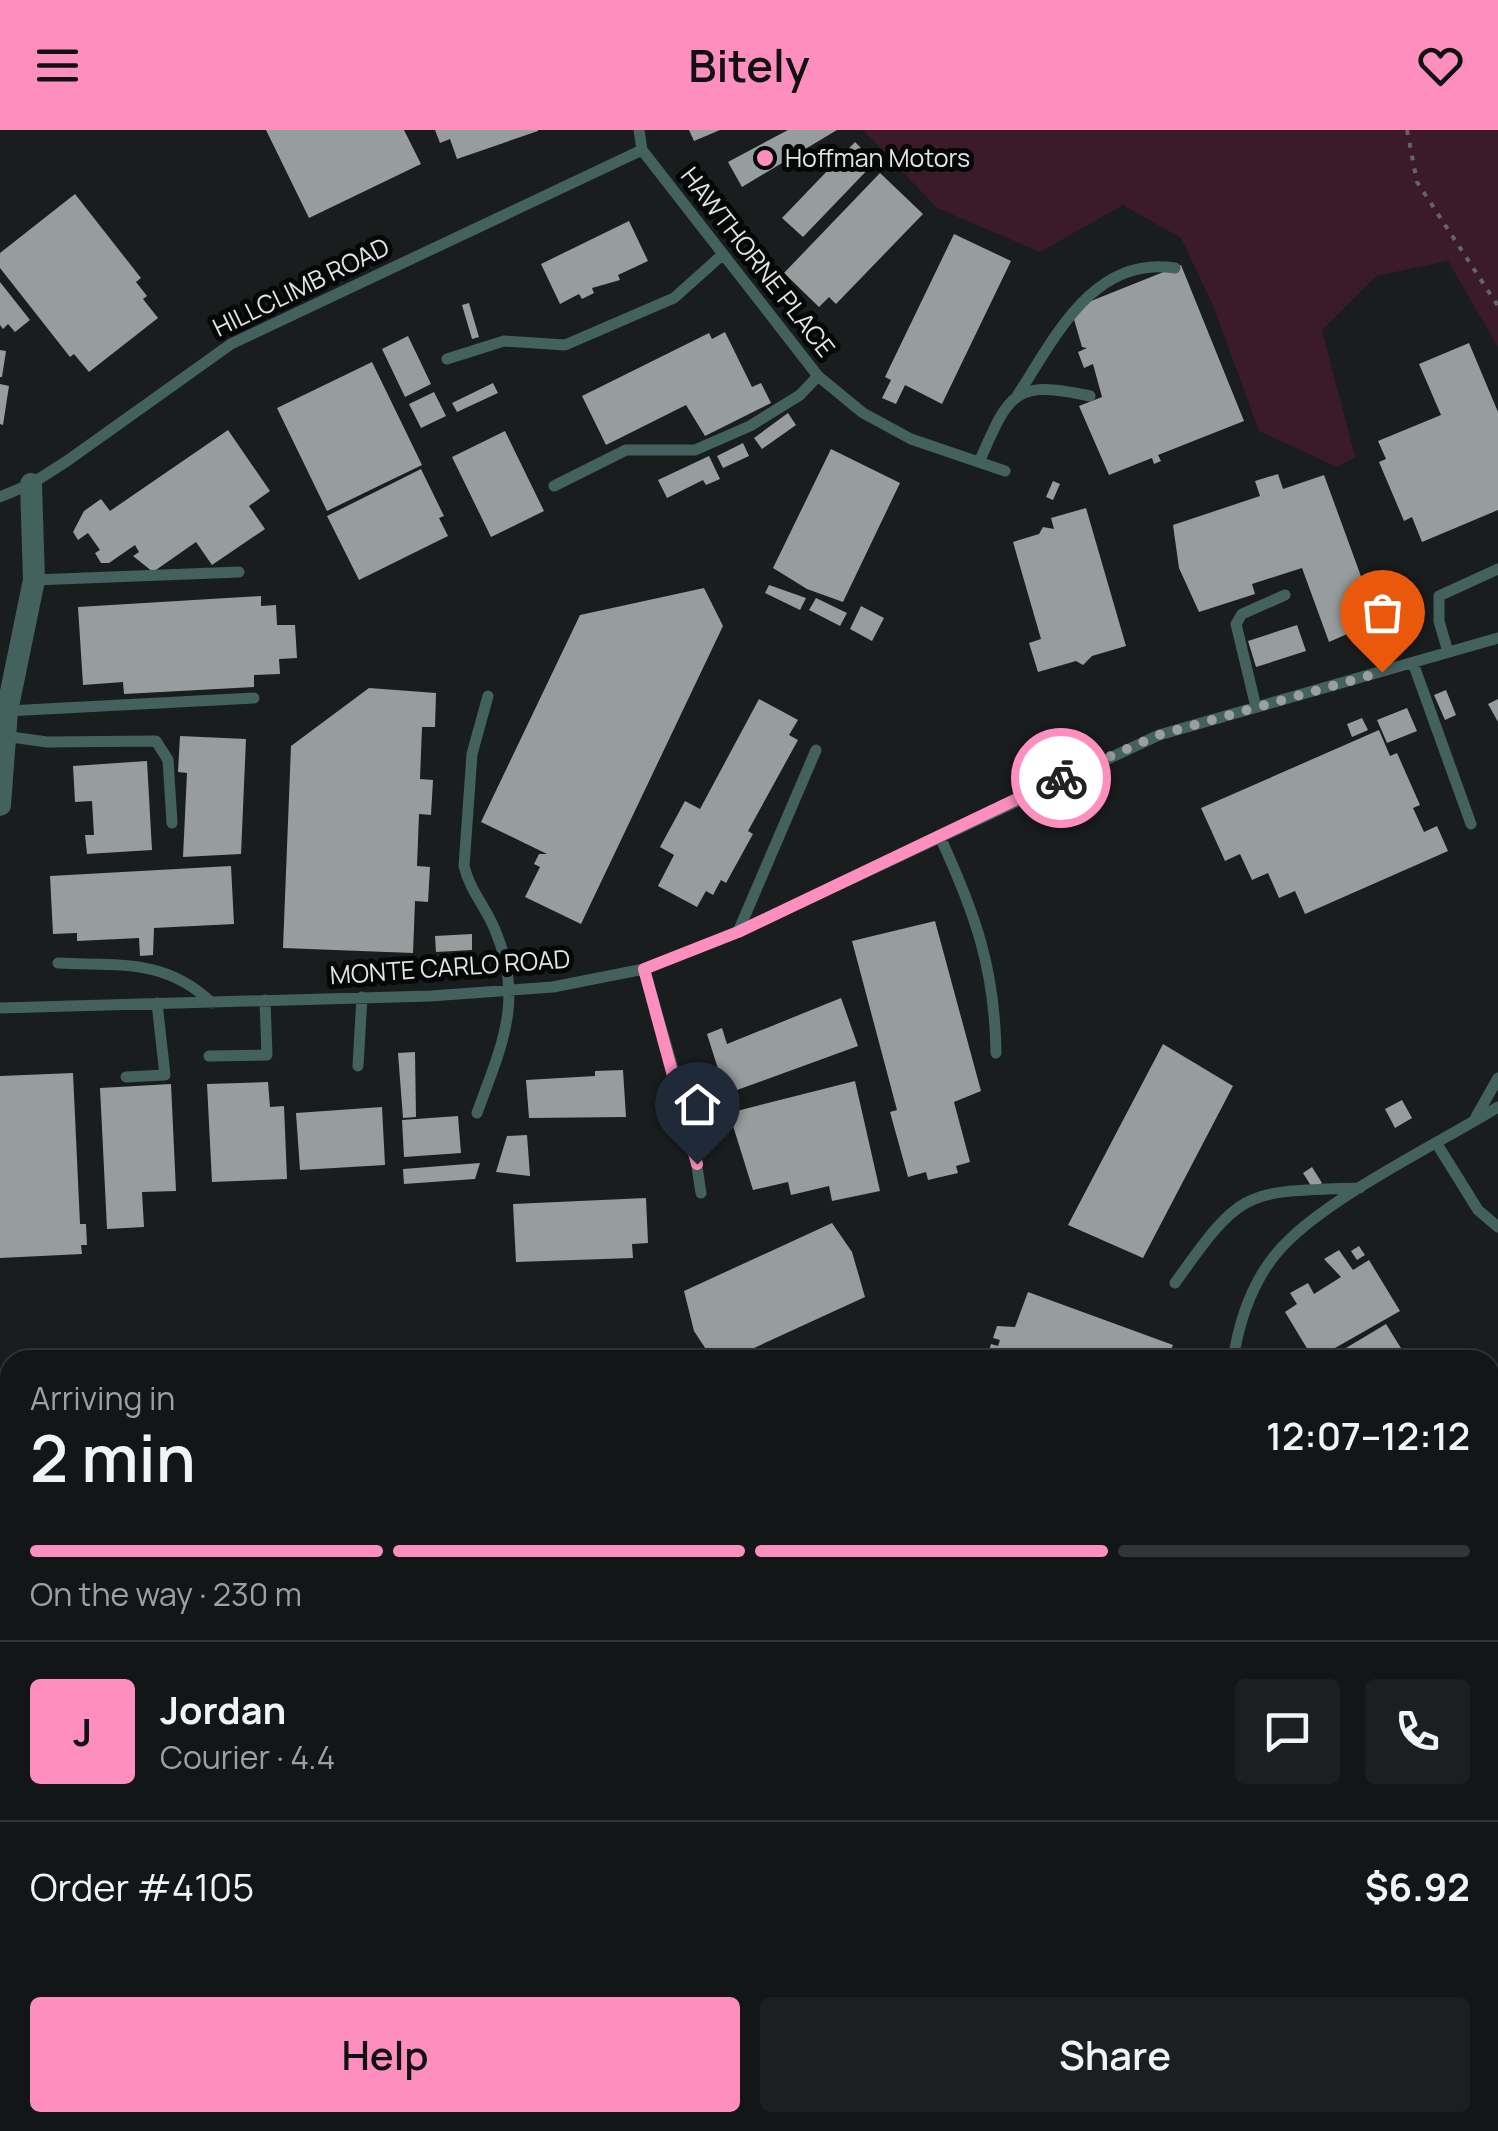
<!DOCTYPE html>
<meta charset="utf-8">
<style>
:root{--surface:#131616;--page:#1c1f1f;--text:#f1f3f6;--muted:#9d9fa1;--line:#323535;--accent:#fe8ebd}
body{margin:0;font-family:Manrope,sans-serif;background:var(--page);color:var(--text);height:100vh;display:flex;flex-direction:column;font-size:38px;white-space:nowrap}
*{box-sizing:border-box;margin:0}
p{font-size:32px;color:var(--muted)}
.icon{flex:none;width:55px;height:55px;fill:none;stroke:currentColor;stroke-width:2;stroke-linecap:round;stroke-linejoin:round}
.map{position:relative;flex:1;overflow:hidden}
.panel{position:absolute;left:0px;top:1220px;width:1500px;height:782px;display:flex;flex-direction:column;background:var(--surface);border-radius:30px 30px 0 0;box-shadow:0 2px 8px #0004,0 0 0 2px var(--line)}
.panel>*{flex:none}
.pin{position:absolute;display:grid;place-items:center;width:85px;height:85px;color:#fff;margin:-102px -42px;border-radius:50% 50% 50% 0;rotate:-45deg;box-shadow:0 0 10px #0007}
.pin .icon{rotate:45deg}
.courier{position:absolute;display:grid;place-items:center;width:100px;height:100px;margin:-50px;border:8px solid #fe8ebd;border-radius:50%;background:#fff;color:#222;box-shadow:0 2px 12px #0007}
.head em{font-style:normal;font-weight:600}
.head div{display:flex;flex-direction:column-reverse}
.head{display:flex;align-items:center;justify-content:space-between;height:170px;padding:0 30px}
h1{font-size:65px;font-weight:600;line-height:75px}
.bar{display:grid;grid-template-columns:repeat(4,1fr);gap:15px 10px;align-content:center;height:120px;padding:0 30px}
.bar i{height:12px;border-radius:8px;background:var(--line)}
.bar .selected{background:var(--accent)}
.bar p{grid-column:span 4}
.line{display:flex;align-items:center;gap:25px;padding:0 30px;border-top:2px solid var(--line)}
.line div{flex:1}
.round{display:grid;place-items:center;flex:none;width:105px;height:105px;border-radius:10px;background:var(--page)}
.cta{display:flex;gap:20px;margin-top:auto;padding:20px 30px}
.cta a{flex:1;height:115px;border-radius:10px;background:var(--accent);color:#111;font-size:40px;font-weight:600;line-height:115px;text-align:center}
.cta a+a{background:var(--page);color:var(--text)}
header{display:flex;justify-content:space-between;align-items:center;height:130px;padding:0 30px;background:var(--accent);color:#111;font-size:45px;font-weight:600}
.map>svg:first-child{display:block}
</style>
<header><svg class="icon" aria-label="menu" viewBox="0 0 24 24"><path d="M4 6h16M4 12h16M4 18h16"/></svg>Bitely<svg class="icon" aria-label="heart" viewBox="0 0 24 24"><path d="M12 20l-8-8c-3-5 5-10 8-4 3-6 11-1 8 4z"/></svg></header>
<div class="map">
<svg width="1498" height="2001" viewBox="0 0 1498 2001">
<rect width="100%" height="100%" fill="#191d1d"/>
<path fill="#3b1b29" d="M863,0H1498V217L1448,131L1376,146L1322,200L1355,327L1337,337L1259,301L1213,175L1181,108L1123,75L1040,122L937,78Z"/>
<path fill="#979d9c" d="M266,0H404L421,34L309,88Z
M435,0H538V1L457,29L450,9L440,13Z
M689,0H720L694,11Z
M788,0H837L742,57L728,32Z
M855,12L875,32L803,107L782,88Z
M880,43L923,84L836,174L829,167L819,177L784,143Z
M75,64L141,148L136,152L147,166L143,169L158,188L89,242L74,224L70,227L0,138V123Z
M629,91L648,131L618,145L620,150L592,158L594,163L582,169L579,164L560,174L541,134Z
M954,104L1011,131L942,274L905,255L896,274L882,268L891,250L885,247Z
M1181,135L1244,291L1158,325L1161,331L1154,334L1152,328L1109,345L1079,276L1102,267L1093,234L1084,238L1078,222L1087,218L1082,217L1071,179Z
M0,152L30,190L15,202L8,194L3,199L0,195Z
M469,173L479,207L472,209L462,175Z
M725,202L752,257L761,253L771,273L705,306L686,275L606,315L582,266L709,203L712,209Z
M408,206L431,254L405,267L382,219Z
M1469,213L1498,282V380L1422,412L1412,387L1404,391L1379,332L1386,329L1378,311L1441,285L1419,234Z
M0,220L6,221L2,247H0Z
M372,232L422,335L327,381L277,278Z
M493,253L498,263L457,282L452,273Z
M0,254L9,256L3,295L0,294Z
M434,262L446,286L421,298L409,274Z
M788,283L796,295L762,319L754,308Z
M228,300L270,361L249,376L265,399L212,435L196,412L153,442L133,426L139,422L135,415L109,433H101L95,423L100,420L88,403L78,410L73,402L84,381L101,369L110,381Z
M505,301L544,381L491,407L452,327Z
M743,313L749,326L723,338L717,326Z
M831,319L900,353L843,472L807,459L773,438Z
M709,326L720,349L706,355L703,350L667,368L658,350Z
M421,339L444,386L439,388L448,406L359,450L327,386Z
M1278,344L1283,359L1324,345L1362,449L1372,493L1329,512L1302,438L1252,454L1255,464L1199,482L1179,438L1173,395L1260,366L1255,351Z
M1053,351L1060,354L1053,370L1046,367Z
M1086,378L1126,516L1092,526L1083,535L1076,531L1038,542L1029,513L1041,509L1013,412L1039,404L1043,397L1054,399L1051,388Z
M769,455L806,468L800,480L765,463Z
M704,458L723,496L581,794L525,767L540,737L534,734L539,724H547L481,692L580,485Z
M261,466V476L276,475L277,495H295L297,528L279,529L280,544L254,545V557L124,564L123,552L83,555L78,477Z
M816,468L847,483L840,496L809,480Z
M861,476L884,488L872,511L850,499Z
M1297,495L1306,521L1256,537L1248,511Z
M369,558L436,563L435,597H422L420,649L433,650L431,685L419,684L417,736L430,737L428,772L415,771L413,823L283,818L291,616Z
M1446,560L1456,585L1445,590L1434,565Z
M759,569L798,590L789,605L798,610L748,701L753,704L726,753L721,750L713,765L706,761L697,777L658,756L674,725L660,717L685,671L700,679Z
M1498,569V592L1488,574Z
M1407,578L1417,601L1387,613L1377,590Z
M1362,588L1368,600L1352,607L1347,594Z
M1379,600L1390,626L1397,623L1420,675L1413,678L1424,702L1437,696L1448,721L1305,784L1295,761L1279,768L1268,743L1252,750L1240,724L1225,731L1201,678Z
M180,606L246,609L241,724L183,727L187,643L178,642Z
M147,631L152,720L87,724L85,705H94L92,671L75,672L73,636Z
M231,736L234,794L154,798L153,825L140,826L139,808L77,811V803L53,804L50,746Z
M935,791L981,961L954,972L970,1032L956,1036L958,1043L928,1050L926,1042L908,1047L890,982L897,980L852,811Z
M472,804V820L436,822L435,806Z
M841,868L858,916L726,964L707,904L722,898L727,914Z
M1163,914L1233,956L1143,1128L1068,1095Z
M415,922L416,987L403,988L398,923Z
M623,940L626,987L529,988L526,950L595,946V941Z
M73,943L80,1094H86L87,1115H81L82,1124L0,1128V946Z
M855,951L880,1061L832,1071L829,1056L791,1065L788,1052L753,1060L729,983Z
M268,952L270,977L284,976L287,1049L212,1052L207,954Z
M171,954L176,1061L142,1062L144,1097L107,1099L100,958Z
M1402,970L1412,988L1395,998L1385,979Z
M382,977L385,1035L300,1040L296,983Z
M458,986L461,1023L404,1027L402,990Z
M527,1005L530,1046L496,1042L507,1006Z
M480,1033L475,1049L404,1054L403,1039Z
M1312,1037L1322,1053L1313,1059L1303,1043Z
M646,1068L648,1113L632,1114L633,1128L516,1132L513,1074Z
M832,1093L852,1122L865,1167L728,1230H713L694,1201L684,1161Z
M1359,1116L1365,1125L1357,1130L1351,1121Z
M1339,1120L1353,1140L1369,1130L1400,1181L1314,1230L1285,1182L1297,1174L1290,1163L1308,1153L1314,1164L1341,1147L1324,1129Z
M1028,1162L1173,1215L1167,1230H986L991,1214L998,1216L1000,1210L993,1208L997,1196L1015,1197Z
M1386,1194L1404,1223L1393,1230H1326Z
M1498,1330V1419L1490,1424V1370L1496,1366L1490,1357V1335Z
M47,1992H190V2001H46Z
M269,1992H372L379,2001H276Z
M629,1992H817L850,1999L628,2001Z
M1283,1992H1447L1446,2001H1281Z"/>
<g fill="none" stroke-linecap="round" stroke-linejoin="round">
<path stroke="#626666" stroke-width="4" stroke-dasharray="5 8" stroke-linecap="butt" d="M1407,0L1417,52L1498,176"/>
<path stroke="#43625e" stroke-width="11" d="M639,0L642,20L818,246L863,283L911,309L1005,341
M447,229L504,211L565,215L674,168L721,126
M1017,266C1055,208 1093,125 1175,138
M980,330C1010,261 1015,250 1090,266
M554,356L626,320H695L750,296L800,265L818,246
M0,367L31,354L67,331L231,214L642,20
M34,450L239,442
M1448,522L1439,491V466L1498,439
M1413,533L1471,694
M1256,577L1236,494L1242,484L1285,465
M7,581L254,568
M4,606L47,612L156,611L168,630L172,693
M940,707C975,783 995,839 996,923
M738,802L816,620
M58,833C119,836 165,828 212,873
M644,839L692,1004L701,1063
M0,878L431,866L553,857L644,839L738,802L1159,605L1498,508
M209,926L267,925L265,870
M358,936L362,867
M126,947L165,945L157,873
M477,983C501,917 525,870 495,800C486,777 470,761 464,736L472,624L488,566
M1476,987L1498,948
M1437,1014L1478,1080L1498,1097
M1175,1153C1243,1057 1244,1062 1360,1058
M1233,1230C1240,1185 1257,1139 1291,1108C1341,1061 1437,1014 1498,977
M1490,1727L1498,1744
M1490,1970L1498,1926
M24,1992L25,2001
M431,1992L440,2001
M230,2001L231,1992
M1241,2001L1243,1992
M1484,2001L1486,1992"/>
<path stroke="#43625e" stroke-width="22" d="M0,675L7,581L34,450L31,354"/>
<path stroke="#578a83" stroke-width="25" d="M1490,1588L1498,1598
M0,1676L10,1677"/>
</g>
<g fill="none" stroke-linecap="round" stroke-linejoin="round">
<path stroke="#9c9f9f" stroke-width="10" stroke-dasharray="0 18" d="M1061,648L1159,605L1382,542"/>
<path stroke="#fe8ebd" stroke-width="12" d="M697,1034L644,839L738,802L1061,648"/>
</g>
<circle fill="#fe8ebd" stroke="#060707" stroke-width="4" cx="765" cy="28" r="10"/>
<g text-anchor="middle" stroke-width="10" stroke-linejoin="round" paint-order="stroke">
<g font-size="25" fill="#e2e5e5" stroke="#060707" text-anchor="start">
<text x="785" y="37">Hoffman Motors</text>
</g>
<g font-size="25" fill="#e2e5e5" stroke="#060707">
<text transform="translate(758 132) rotate(52)" y="9">HAWTHORNE PLACE</text>
<text transform="translate(301 157) rotate(-26)" y="9">HILLCLIMB ROAD</text>
<text transform="translate(450 837) rotate(-4)" y="9">MONTE CARLO ROAD</text>
</g>
</g>
</svg>
<div class="pin" style="left:1382px;top:542px;background:#ea580c"><svg class="icon" aria-label="bag" viewBox="0 0 24 24"><path d="M5 8h14l-1 12H6zM9 8a3 3 0 0 1 6 0"/></svg></div>
<div class="pin" style="left:697px;top:1034px;background:#1f2937"><svg class="icon" aria-label="home" viewBox="0 0 24 24"><path d="M3 11l9-7 9 7M6 9v11h12V9"/></svg></div>
<div class="courier" style="left:1061px;top:648px"><svg class="icon" aria-label="bike" viewBox="0 0 24 24"><circle cx="6" cy="16" r="4"/><circle cx="18" cy="16" r="4"/><path d="M6 16l4-8h5l3 8M10 8l3 8H6M13 5h3"/></svg></div>
<section class="panel">
<div class="head"><div><h1>2 min</h1><p>Arriving in</p></div><em>12:07–12:12</em></div>
<div class="bar"><i class="selected"></i><i class="selected"></i><i class="selected"></i><i></i><p>On the way · 230 m</p></div>
<div class="line" style="height:180px"><b class="round" style="background:var(--accent);color:#111">J</b><div><b>Jordan</b><p>Courier · 4.4</p></div><a class="round"><svg class="icon" aria-label="chat" viewBox="0 0 24 24"><path d="M4 5h16v11H9l-5 4z"/></svg></a><a class="round"><svg class="icon" aria-label="phone" viewBox="0 0 24 24"><path d="M5 4h4l2 5-3 2q2 4 5 5l2-3 5 2v4C11 20 4 13 5 4z"/></svg></a></div>
<div class="line" style="height:130px"><div>Order #4105</div><b>$6.92</b></div>
<div class="cta"><a>Help</a><a>Share</a></div>
</section>
</div>
